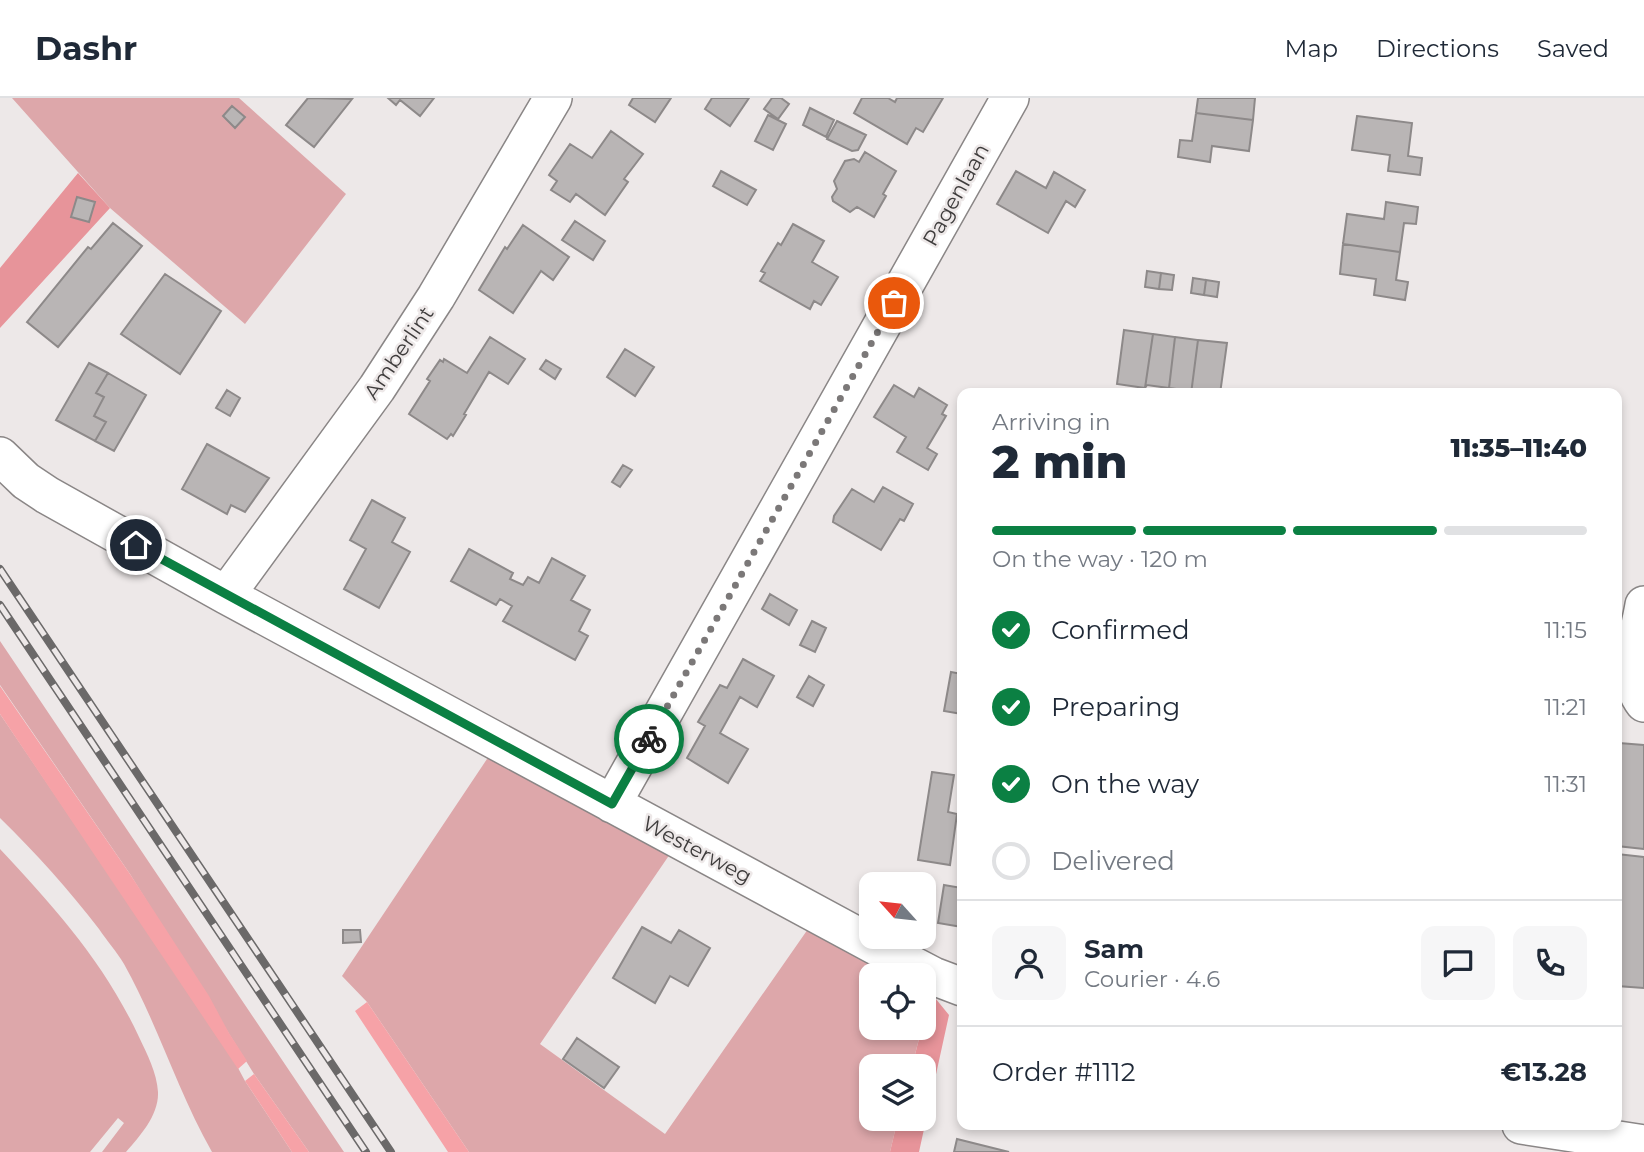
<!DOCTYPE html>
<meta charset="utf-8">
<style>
:root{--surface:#fff;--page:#f6f6f7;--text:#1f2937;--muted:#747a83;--line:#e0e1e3;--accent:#0b8043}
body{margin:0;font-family:Montserrat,sans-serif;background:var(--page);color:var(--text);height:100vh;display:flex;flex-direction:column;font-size:26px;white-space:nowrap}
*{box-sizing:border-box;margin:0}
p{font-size:23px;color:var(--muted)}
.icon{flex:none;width:38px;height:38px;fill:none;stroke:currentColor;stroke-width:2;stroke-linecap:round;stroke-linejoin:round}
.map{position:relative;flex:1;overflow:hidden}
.panel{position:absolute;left:957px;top:290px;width:665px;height:742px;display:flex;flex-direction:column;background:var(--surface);border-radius:14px;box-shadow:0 4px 10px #0003}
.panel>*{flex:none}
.needle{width:46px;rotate:297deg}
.buttons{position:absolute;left:859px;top:774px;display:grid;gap:14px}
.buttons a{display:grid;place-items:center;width:77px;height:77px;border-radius:14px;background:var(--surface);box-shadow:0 4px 10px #0003;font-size:35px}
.pin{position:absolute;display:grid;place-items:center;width:60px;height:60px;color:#fff;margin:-30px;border:4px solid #fff;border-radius:50%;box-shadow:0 2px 7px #0007}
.courier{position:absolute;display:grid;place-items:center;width:70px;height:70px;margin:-35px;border:5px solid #0b8043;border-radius:50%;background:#fff;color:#222;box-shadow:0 2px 9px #0007}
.overview em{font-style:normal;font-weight:800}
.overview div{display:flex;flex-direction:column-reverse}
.overview{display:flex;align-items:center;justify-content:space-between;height:119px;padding:0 35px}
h1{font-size:46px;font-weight:800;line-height:52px}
.bar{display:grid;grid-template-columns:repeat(4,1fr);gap:10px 7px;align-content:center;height:84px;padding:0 35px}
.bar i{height:9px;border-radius:5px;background:var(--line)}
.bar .on{background:var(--accent)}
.bar p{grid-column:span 4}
.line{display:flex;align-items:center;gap:18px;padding:0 35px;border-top:2px solid var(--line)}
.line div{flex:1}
.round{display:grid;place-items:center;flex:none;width:74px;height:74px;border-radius:14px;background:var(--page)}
ol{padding:0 35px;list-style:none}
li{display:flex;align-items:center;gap:21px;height:77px}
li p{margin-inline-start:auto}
li .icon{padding:7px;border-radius:50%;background:var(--accent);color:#fff;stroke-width:4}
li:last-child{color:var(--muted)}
li i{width:38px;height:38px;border:4px solid var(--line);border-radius:50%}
header{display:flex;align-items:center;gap:42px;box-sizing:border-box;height:98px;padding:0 35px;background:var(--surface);border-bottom:2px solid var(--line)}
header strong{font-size:33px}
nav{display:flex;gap:38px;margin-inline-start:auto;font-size:24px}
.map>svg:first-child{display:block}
</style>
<header>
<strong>Dashr</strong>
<nav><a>Map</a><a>Directions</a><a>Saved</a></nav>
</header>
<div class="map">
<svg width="1644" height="1054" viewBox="0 0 1644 1054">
<rect width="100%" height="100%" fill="#ede8e8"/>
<path fill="#dda7aa" d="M12,0H239L346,96L245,226L110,110Z
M0,543L344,1054H309L254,976L130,776L0,587Z
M0,616L229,953L245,983L292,1054H212C178,994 158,927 124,866C117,854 107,843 99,831C69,792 36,755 0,720Z
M489,658L670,756L540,946L665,1036L808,831L896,877H872V929H922L912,968H872V1020H898L890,1054H469L367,904L342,878Z
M0,751C55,810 104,864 139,939C147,956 157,975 158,994C159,1017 140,1038 126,1054H102L124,1025L118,1020L90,1054H0Z"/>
<path fill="#e7949a" d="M78,75L110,110L0,230V170Z
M931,895L949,917L919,1054H890L898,1020H924V968H912Z"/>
<path fill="#f6a2a7" d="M0,588L130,776L209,898L229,935L247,963L238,971L0,616Z
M367,904L469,1054H448L355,913Z
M254,976L309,1054H292L245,983Z"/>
<path fill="#b9b5b5" stroke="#8d8989" stroke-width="2" d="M308,0L352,1L314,49L286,27Z
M388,0H434L420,18L400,2L396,7Z
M633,0H671L655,24L629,7Z
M712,0H749L730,28L705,11Z
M772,0H781L789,6L778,21L764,11Z
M862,0H888L895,4L897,0H943L923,34L916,30L907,46L854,15Z
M1198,0H1255L1253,22L1196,15Z
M232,8L245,19L235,30L223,18Z
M810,10L834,22L826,39L803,27Z
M1196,15L1253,22L1249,53L1212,48L1210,64L1178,59L1180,42L1192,43Z
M768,17L786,26L773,52L755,43Z
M1357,18L1412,25L1408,58L1422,60L1420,77L1388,73L1390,57L1352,52Z
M837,23L866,37L858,52L852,53L827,41Z
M611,33L643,56L624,81L628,84L605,117L576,96L570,104L551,92L557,83L549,77L570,46L592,60Z
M865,54L896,73L883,96L886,98L874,119L857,109L850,114L833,103L832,99L837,91L834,83L845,63L854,61L859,64Z
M721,73L756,92L747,107L713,88Z
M1016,73L1046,90L1054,74L1085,92L1075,109L1066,103L1048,135L997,106Z
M77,99L95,104L89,124L71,119Z
M1386,104L1418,109L1416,126L1404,125L1400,154L1343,146L1347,116L1384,121Z
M575,123L605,143L593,162L562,142Z
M113,125L142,148L58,249L27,224L88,149L91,151Z
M793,126L824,143L812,164L838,179L821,207L814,203L810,211L760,183L765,175L761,173L778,145L781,147Z
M523,127L569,159L553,182L541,173L513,215L479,192L505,149L507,151Z
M1343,146L1400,154L1396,182L1408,184L1405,202L1374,197L1376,181L1340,176Z
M1147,173L1161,175L1159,191L1145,189Z
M1161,175L1174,177L1172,192L1159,191Z
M165,176L221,213L180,276L121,236Z
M1193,180L1206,182L1204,197L1191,195Z
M1206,182L1219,184L1217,199L1204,197Z
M1124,232L1153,236L1145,290L1117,286Z
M1153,236L1175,239L1169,290L1147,287L1145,290Z
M490,239L525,261L508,286L489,274L464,316L466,317L453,338L451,336L447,341L409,316L430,283L427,281L440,262L443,264L444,261L467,275Z
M1175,239L1198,242L1191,296L1190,293L1169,290Z
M1198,242L1227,245L1220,296H1191Z
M625,251L654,269L635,298L607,279Z
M546,262L561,271L555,281L540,271Z
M89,265L108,275L96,295L104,299L94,318L106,324L95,343L56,322Z
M108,275L146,297L114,353L95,343L106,324L94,318L104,299L96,295Z
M894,287L914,299L919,290L947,307L942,316L946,318L927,350L937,356L928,372L897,354L906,339L874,319Z
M227,292L240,300L230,318L216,310Z
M207,346L269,380L245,414L231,407L227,416L182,391Z
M623,367L632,372L620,389L612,384Z
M883,389L913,406L904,423L900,421L881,452L833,424L834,418L852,391L874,404Z
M372,402L405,420L392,444L410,454L379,510L344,491L366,451L350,442Z
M469,451L513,475L510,481L523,487L528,479L539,485L552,460L585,478L571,502L590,512L579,533L588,538L575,562L503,523L512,508L500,501L496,507L451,483Z
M770,496L797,512L789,527L762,511Z
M812,523L826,530L815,554L800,547Z
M743,561L774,578L757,609L740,599L720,635L748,651L728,685L687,660L705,628L698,624L720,587L727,590Z
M951,574L962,576V616L944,613Z
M809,578L824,587L813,608L797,599Z
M1619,645L1644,647V751L1617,748Z
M932,674L954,677L948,714L957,716L950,767L918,762Z
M1617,756L1644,759V890L1617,888Z
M944,787L962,790V829L938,825Z
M642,829L671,845L679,832L710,850L688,888L670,878L655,905L613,880Z
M343,832H360L361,844L343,845Z
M577,940L619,969L604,990L563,961Z
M957,1041L1009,1054H954Z"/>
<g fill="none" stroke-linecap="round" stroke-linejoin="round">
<g stroke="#8a8686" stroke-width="40">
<path id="minor" d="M0,358L26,383L47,397L226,497L874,847L933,878L962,889
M226,497L377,290L436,199L553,0
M1644,507C1639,537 1624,580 1644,605
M612,706L1010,0
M1521,1027L1644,1046"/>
</g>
<use href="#minor" stroke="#fff" stroke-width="37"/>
<g stroke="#6b6969" stroke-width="8">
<path id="rail" d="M0,471L391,1054
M0,507L366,1054"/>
</g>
<use href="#rail" stroke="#ede8e8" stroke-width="5" stroke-dasharray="16" stroke-linecap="butt"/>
</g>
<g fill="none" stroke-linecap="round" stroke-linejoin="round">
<path stroke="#7b7878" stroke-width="7" stroke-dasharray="0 12.6" d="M649,641L894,205"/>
<path stroke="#0b8043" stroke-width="9" d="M136,447L612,706L649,641"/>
</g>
<g text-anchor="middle" stroke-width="5" stroke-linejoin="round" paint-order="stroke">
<g font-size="21" fill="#3e3c3c" stroke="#ede8e8">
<text transform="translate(956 97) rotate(-61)" y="7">Pagenlaan</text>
<text transform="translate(399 255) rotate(-56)" y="7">Amberlint</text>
<text transform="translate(697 752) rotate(28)" y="7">Westerweg</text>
</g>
</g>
</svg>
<div class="buttons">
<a><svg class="needle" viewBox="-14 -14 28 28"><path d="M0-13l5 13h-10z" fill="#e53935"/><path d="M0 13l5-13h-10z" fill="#747a83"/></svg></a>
<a><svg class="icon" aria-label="locate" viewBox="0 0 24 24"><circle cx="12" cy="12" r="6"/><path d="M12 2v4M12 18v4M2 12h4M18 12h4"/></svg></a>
<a><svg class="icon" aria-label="layers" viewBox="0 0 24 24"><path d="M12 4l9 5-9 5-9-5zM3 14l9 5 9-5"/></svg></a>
</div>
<div class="pin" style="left:894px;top:205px;background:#ea580c"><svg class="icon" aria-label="bag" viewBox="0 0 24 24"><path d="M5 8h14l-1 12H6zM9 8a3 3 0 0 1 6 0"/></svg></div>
<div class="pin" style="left:136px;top:447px;background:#1f2937"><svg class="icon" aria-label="home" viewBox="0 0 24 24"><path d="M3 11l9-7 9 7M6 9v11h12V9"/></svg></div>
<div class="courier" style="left:649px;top:641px"><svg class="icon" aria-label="bike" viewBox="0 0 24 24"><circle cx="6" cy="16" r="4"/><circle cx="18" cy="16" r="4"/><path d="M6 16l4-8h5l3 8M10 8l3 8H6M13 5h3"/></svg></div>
<section class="panel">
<div class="overview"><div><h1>2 min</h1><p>Arriving in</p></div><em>11:35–11:40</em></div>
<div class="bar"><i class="on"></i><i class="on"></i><i class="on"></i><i></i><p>On the way · 120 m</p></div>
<ol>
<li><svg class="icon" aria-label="check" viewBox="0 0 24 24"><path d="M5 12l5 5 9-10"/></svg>Confirmed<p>11:15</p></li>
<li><svg class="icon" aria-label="check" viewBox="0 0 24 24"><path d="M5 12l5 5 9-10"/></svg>Preparing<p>11:21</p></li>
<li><svg class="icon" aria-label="check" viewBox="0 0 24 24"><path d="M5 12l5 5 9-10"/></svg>On the way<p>11:31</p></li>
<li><i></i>Delivered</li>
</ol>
<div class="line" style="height:126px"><a class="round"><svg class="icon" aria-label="person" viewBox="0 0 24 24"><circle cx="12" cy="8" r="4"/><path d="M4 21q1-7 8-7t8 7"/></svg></a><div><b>Sam</b><p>Courier · 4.6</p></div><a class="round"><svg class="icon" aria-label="chat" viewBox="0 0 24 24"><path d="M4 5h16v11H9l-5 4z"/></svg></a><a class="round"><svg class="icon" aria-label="phone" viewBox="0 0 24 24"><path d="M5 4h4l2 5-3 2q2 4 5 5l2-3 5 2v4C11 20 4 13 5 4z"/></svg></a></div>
<div class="line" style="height:91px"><div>Order #1112</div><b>€13.28</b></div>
</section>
</div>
